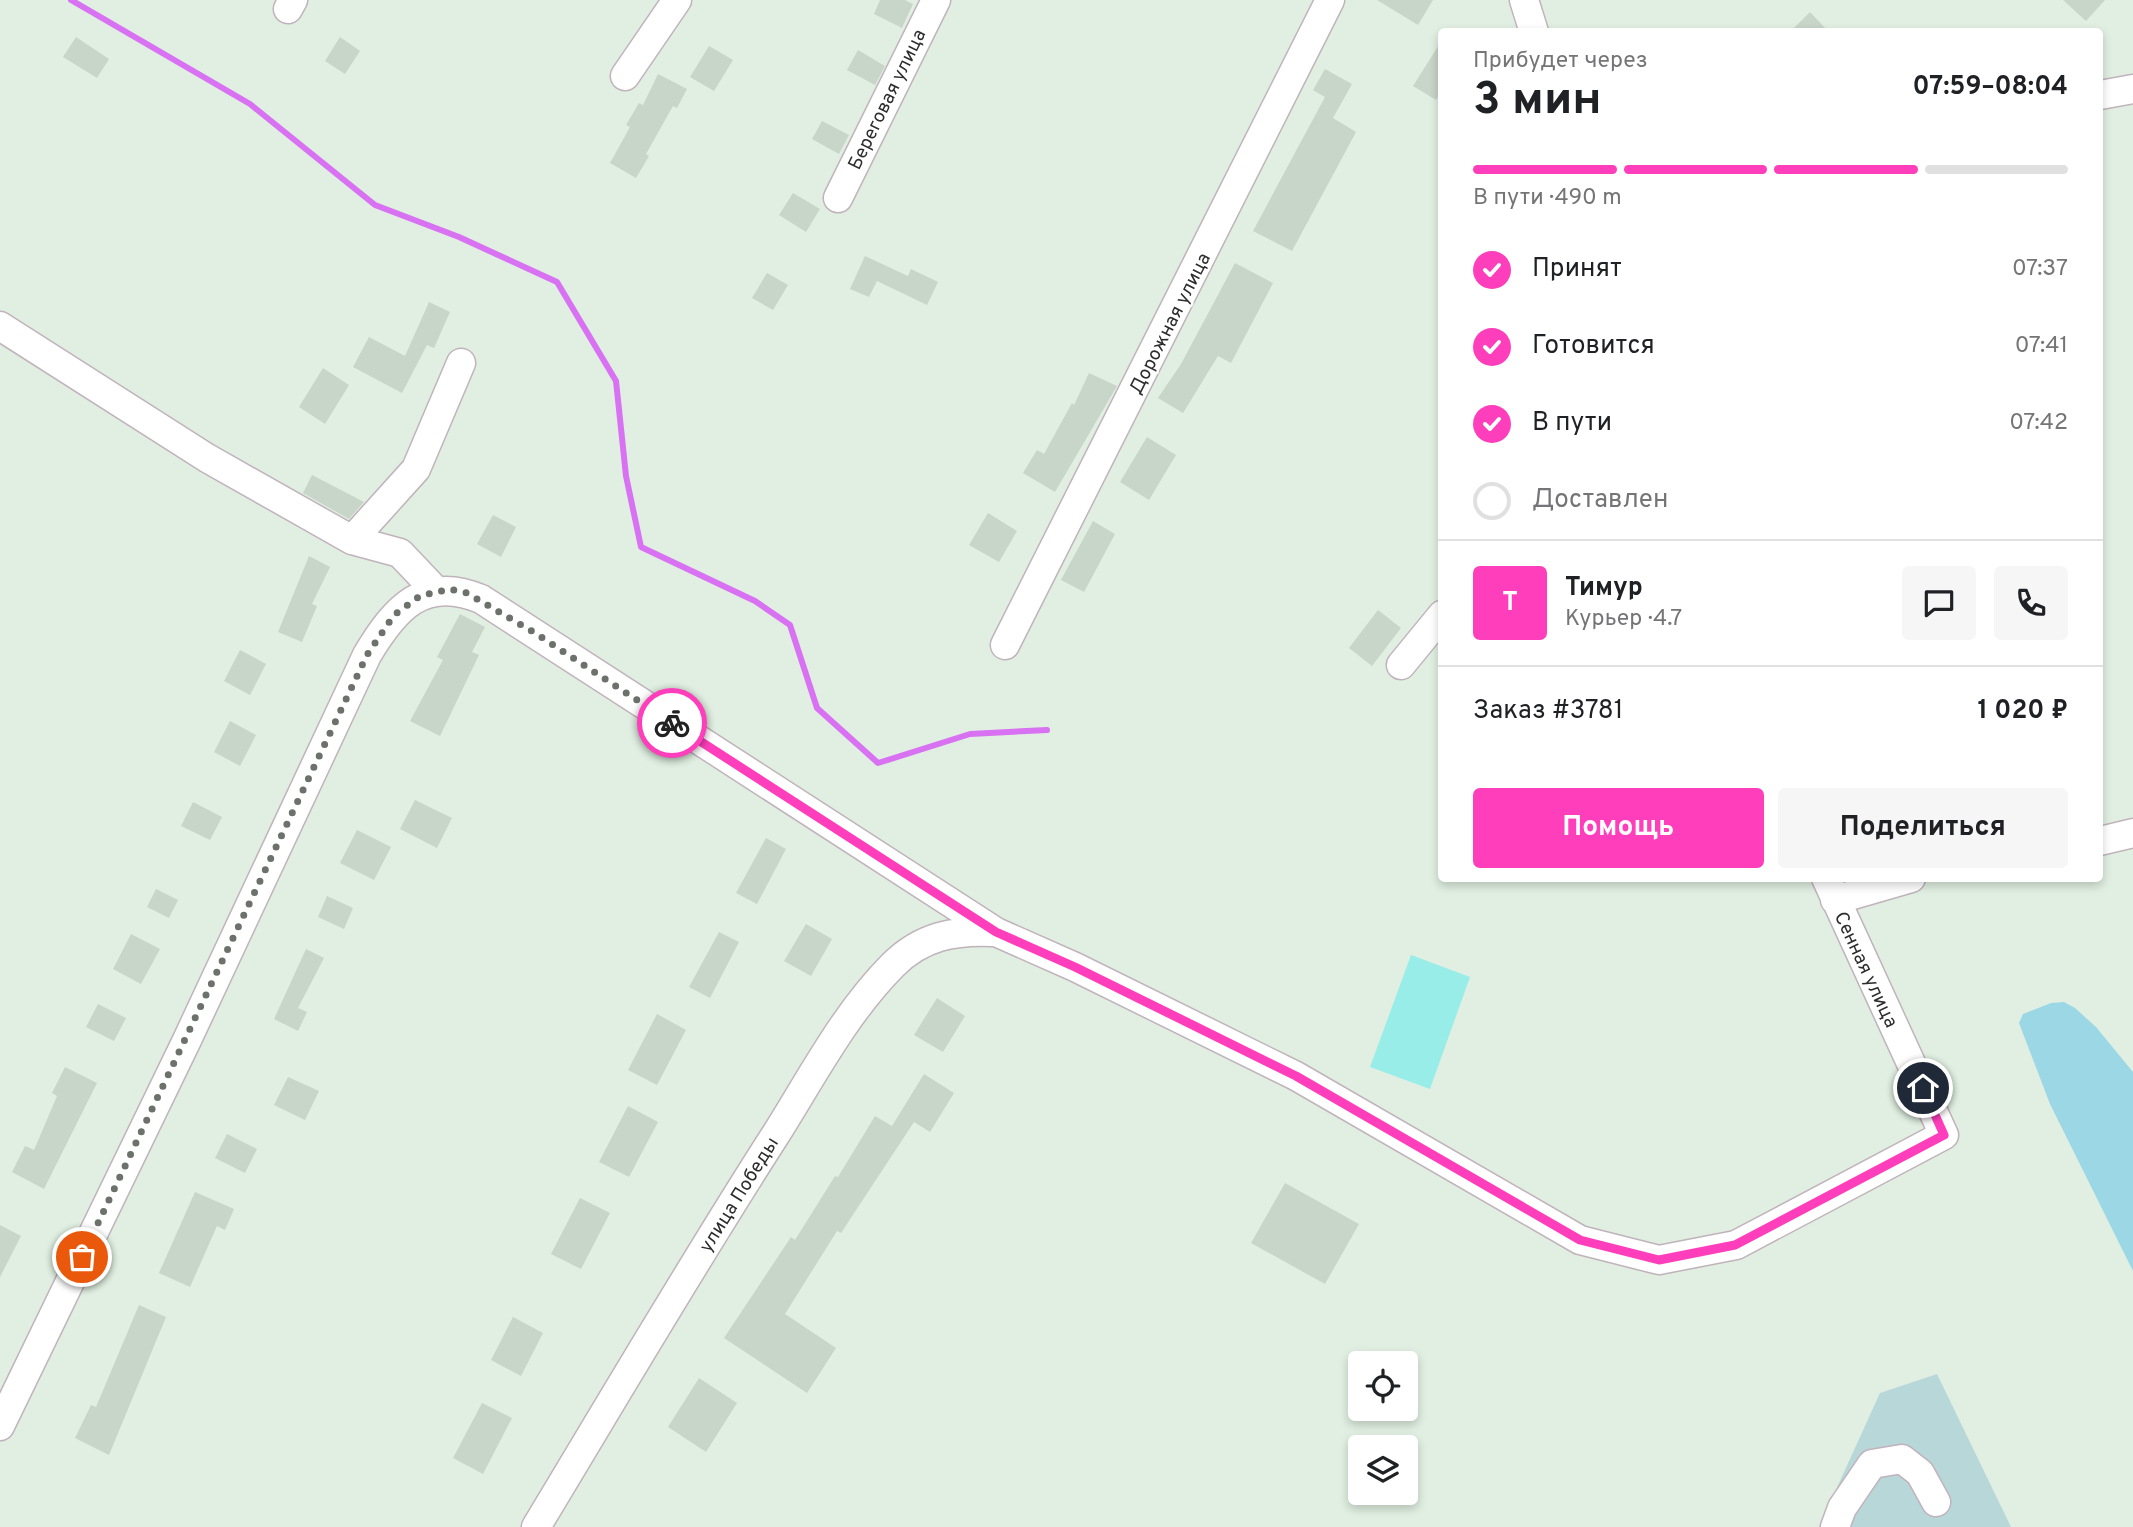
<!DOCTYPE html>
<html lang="ru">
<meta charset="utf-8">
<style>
:root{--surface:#fff;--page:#f6f6f6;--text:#202124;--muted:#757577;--line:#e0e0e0;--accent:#fe3ebb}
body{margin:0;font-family:Overpass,sans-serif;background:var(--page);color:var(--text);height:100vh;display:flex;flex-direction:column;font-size:26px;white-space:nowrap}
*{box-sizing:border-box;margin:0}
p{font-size:23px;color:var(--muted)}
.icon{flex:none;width:38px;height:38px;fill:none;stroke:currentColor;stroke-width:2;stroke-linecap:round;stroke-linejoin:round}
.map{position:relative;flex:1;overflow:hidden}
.drawer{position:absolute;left:1438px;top:28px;width:665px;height:854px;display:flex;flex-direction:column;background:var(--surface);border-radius:7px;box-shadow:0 4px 10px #0003}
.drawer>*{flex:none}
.buttons{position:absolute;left:1348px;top:1351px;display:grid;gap:14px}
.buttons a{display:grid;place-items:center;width:70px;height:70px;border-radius:7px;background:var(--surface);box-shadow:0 4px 10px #0003;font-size:35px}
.pin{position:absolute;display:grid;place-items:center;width:60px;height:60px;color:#fff;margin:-30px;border:4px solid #fff;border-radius:50%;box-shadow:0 2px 7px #0007}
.courier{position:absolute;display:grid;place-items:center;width:70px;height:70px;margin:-35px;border:5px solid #fe3ebb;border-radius:50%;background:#fff;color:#222;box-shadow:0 2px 9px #0007}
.headline em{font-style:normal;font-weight:700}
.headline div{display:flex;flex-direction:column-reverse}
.headline{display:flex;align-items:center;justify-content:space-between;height:119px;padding:0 35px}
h1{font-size:46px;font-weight:700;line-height:52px}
.bar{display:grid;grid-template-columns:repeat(4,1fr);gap:10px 7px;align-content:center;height:84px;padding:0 35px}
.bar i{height:9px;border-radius:5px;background:var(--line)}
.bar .selected{background:var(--accent)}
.bar p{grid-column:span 4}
.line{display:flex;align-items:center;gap:18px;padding:0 35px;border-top:2px solid var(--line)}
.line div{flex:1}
.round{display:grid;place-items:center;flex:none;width:74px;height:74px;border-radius:7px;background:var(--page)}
ol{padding:0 35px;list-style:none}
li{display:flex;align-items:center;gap:21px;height:77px}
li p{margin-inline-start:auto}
li .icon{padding:7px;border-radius:50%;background:var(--accent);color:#fff;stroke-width:4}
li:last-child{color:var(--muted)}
li i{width:38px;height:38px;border:4px solid var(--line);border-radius:50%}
.cta{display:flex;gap:14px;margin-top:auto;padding:14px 35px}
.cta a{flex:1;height:80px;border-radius:7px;background:var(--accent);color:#fff;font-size:28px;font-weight:700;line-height:80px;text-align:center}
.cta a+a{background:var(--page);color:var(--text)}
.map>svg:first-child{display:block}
</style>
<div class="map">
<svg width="2133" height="1527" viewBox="0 0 2133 1527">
<rect width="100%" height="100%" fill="#e0efe1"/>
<path fill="#9cd7e6" d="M2064,1002L2075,1008L2096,1027L2133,1072V1271L2050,1104L2019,1023L2023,1014L2051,1003Z"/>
<path fill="#b7d7d9" d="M1937,1374L2011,1527H1819L1880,1393Z"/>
<path fill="#98ede9" d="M1411,955L1470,977L1430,1089L1370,1067Z"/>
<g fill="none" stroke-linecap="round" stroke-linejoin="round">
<path stroke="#d872f2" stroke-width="6" d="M71,0L250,104L375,205L459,237L557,282L616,381L626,476L641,547L755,601L790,625L817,708L878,763L970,734L1047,730"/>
</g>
<path fill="#c8d5c9" d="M880,0H905L913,4L902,28L874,14Z
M1377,0H1433L1418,25Z
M2063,0H2105L2086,21Z
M1810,12L1829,32H1790Z
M76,37L109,59L97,78L63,57Z
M340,37L360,51L345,74L325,61Z
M1442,40V91L1436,100L1413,86Z
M709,46L733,60L714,91L690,77Z
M858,50L885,66L875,85L847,70Z
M1325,69L1352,84L1333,118L1356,132L1292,251L1253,231L1325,97L1313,90Z
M658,74L687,89L677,108L673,106L646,154L649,156L636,178L610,163L630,127L626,125L639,103L643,105Z
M822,121L849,135L839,154L812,139Z
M793,193L820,209L806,232L779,215Z
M865,256L908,276L911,269L938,282L927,305L877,281L869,297L850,289Z
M1235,263L1273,283L1231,363L1218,356L1183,413L1158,398L1181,364Z
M767,273L788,285L773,310L752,298Z
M429,302L450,312L434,348L427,345L402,393L353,367L369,337L405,356Z
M323,368L349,385L325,424L299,407Z
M1089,373L1117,386L1055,492L1023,473L1037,450L1044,454L1072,403L1074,405Z
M1147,437L1176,455L1149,500L1120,482Z
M312,475L364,502L349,519L303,493Z
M988,513L1017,531L999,562L969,545Z
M493,515L516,527L501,557L477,544Z
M1093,521L1115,534L1084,592L1061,580Z
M309,556L330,567L312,604L317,606L302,642L278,632Z
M1378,610L1401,628L1372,666L1349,648Z
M460,614L485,627L472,652L479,655L440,736L410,721L443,660L437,657Z
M240,650L266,664L250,695L224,681Z
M230,721L256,735L240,766L214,752Z
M415,800L452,818L437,848L400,829Z
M193,802L222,817L210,840L181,826Z
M357,830L391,847L374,880L340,863Z
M766,838L786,849L757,904L736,893Z
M156,889L178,900L169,918L147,907Z
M327,896L353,908L344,929L318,917Z
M806,924L832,939L811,976L784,961Z
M719,932L739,942L710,998L689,987Z
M131,934L160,949L141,984L113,969Z
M306,949L324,958L298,1008L307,1012L298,1031L274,1019Z
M937,998L965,1016L943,1052L914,1035Z
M98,1004L126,1018L114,1041L86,1027Z
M657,1014L686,1030L657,1085L628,1070Z
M65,1067L97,1083L44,1189L12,1172L25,1146L34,1150L57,1096L52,1093Z
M924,1074L954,1093L930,1132L914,1122L841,1233L837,1231L785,1314L836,1348L807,1393L724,1338L791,1237L795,1240L835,1176L838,1177L875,1116L892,1126Z
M288,1077L319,1091L305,1120L274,1105Z
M628,1106L658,1122L629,1177L599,1162Z
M227,1134L257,1149L245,1173L215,1158Z
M1285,1183L1359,1224L1325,1284L1251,1243Z
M195,1192L234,1209L225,1230L217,1226L190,1287L159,1273Z
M580,1198L610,1213L581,1269L551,1254Z
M0,1225L21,1236L0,1277Z
M139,1305L166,1317L109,1455L75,1438L91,1405L96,1407Z
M513,1317L543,1333L521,1376L491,1360Z
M699,1378L737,1403L706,1452L668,1427Z
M482,1403L512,1418L483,1474L453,1458Z"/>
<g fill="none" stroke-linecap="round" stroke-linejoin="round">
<g stroke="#c1b3bc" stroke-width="31">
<path id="minor" d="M1524,0L1534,32
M288,9L293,0
M625,76L677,0
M2100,95L2133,89
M838,198L936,0
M0,326L207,458L352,540L400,553L436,591
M352,540L416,469L461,363
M1005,645L1330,0
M1401,665L1442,615
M2100,841L2133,833
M1835,900L1911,878
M0,1426L187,1040L367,655C395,608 424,575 481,599L996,932L1075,967L1296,1076L1580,1240L1659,1260L1736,1245L1944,1135L1826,878
M536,1527C615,1396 693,1263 776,1134C812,1077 845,1013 893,965C922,936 955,930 994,932
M1835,1527L1842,1508L1872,1464L1902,1459L1920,1473L1936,1502"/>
</g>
<use href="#minor" stroke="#fff" stroke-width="28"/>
</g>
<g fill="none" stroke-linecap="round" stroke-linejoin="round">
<path stroke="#6c716c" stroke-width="7" stroke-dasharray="0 12.6" d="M82,1257L367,655L394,615L420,596L450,589L467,593L535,633L672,723"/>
<path stroke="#fe3ebb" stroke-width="9" d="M672,723L996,932L1075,967L1296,1076L1580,1240L1659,1260L1735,1245L1944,1135L1923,1088"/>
</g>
<g text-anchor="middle" stroke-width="5" stroke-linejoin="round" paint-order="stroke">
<g font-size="19" fill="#2d2d2d" stroke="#fff">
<text transform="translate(886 99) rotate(-64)" y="7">Береговая улица</text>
<text transform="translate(1169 323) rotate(-63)" y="7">Дорожная улица</text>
<text transform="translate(1867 969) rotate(65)" y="7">Сенная улица</text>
<text transform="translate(738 1194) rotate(-58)" y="7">улица Победы</text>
</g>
</g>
</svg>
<div class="buttons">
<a><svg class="icon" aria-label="locate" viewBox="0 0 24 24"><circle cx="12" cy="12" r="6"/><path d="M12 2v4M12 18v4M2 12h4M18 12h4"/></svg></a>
<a><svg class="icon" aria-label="layers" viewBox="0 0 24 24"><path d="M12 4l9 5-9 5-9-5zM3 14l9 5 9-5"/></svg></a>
</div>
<div class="pin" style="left:82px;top:1257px;background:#ea580c"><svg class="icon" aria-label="bag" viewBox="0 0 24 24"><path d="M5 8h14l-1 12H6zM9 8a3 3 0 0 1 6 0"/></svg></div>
<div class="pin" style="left:1923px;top:1088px;background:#1f2937"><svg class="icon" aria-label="home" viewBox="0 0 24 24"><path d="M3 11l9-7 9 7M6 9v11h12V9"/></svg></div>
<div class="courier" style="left:672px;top:723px"><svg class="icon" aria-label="bike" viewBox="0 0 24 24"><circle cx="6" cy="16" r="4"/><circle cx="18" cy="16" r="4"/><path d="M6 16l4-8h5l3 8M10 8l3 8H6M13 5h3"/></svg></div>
<section class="drawer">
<div class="headline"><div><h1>3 мин</h1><p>Прибудет через</p></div><em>07:59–08:04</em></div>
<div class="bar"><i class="selected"></i><i class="selected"></i><i class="selected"></i><i></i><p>В пути · 490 m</p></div>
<ol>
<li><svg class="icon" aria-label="check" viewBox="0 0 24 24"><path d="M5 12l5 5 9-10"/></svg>Принят<p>07:37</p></li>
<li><svg class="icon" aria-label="check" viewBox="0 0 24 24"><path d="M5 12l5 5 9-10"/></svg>Готовится<p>07:41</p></li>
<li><svg class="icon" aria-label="check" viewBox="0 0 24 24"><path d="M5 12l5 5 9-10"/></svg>В пути<p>07:42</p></li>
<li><i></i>Доставлен</li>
</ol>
<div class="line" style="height:126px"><b class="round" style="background:var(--accent);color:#fff">Т</b><div><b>Тимур</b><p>Курьер · 4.7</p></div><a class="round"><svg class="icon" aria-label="chat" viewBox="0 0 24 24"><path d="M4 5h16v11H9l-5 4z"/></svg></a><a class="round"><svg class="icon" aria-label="phone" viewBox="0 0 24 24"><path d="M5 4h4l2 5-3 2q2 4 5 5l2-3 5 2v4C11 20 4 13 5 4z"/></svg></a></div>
<div class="line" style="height:91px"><div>Заказ #3781</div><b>1 020 ₽</b></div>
<div class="cta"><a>Помощь</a><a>Поделиться</a></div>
</section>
</div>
